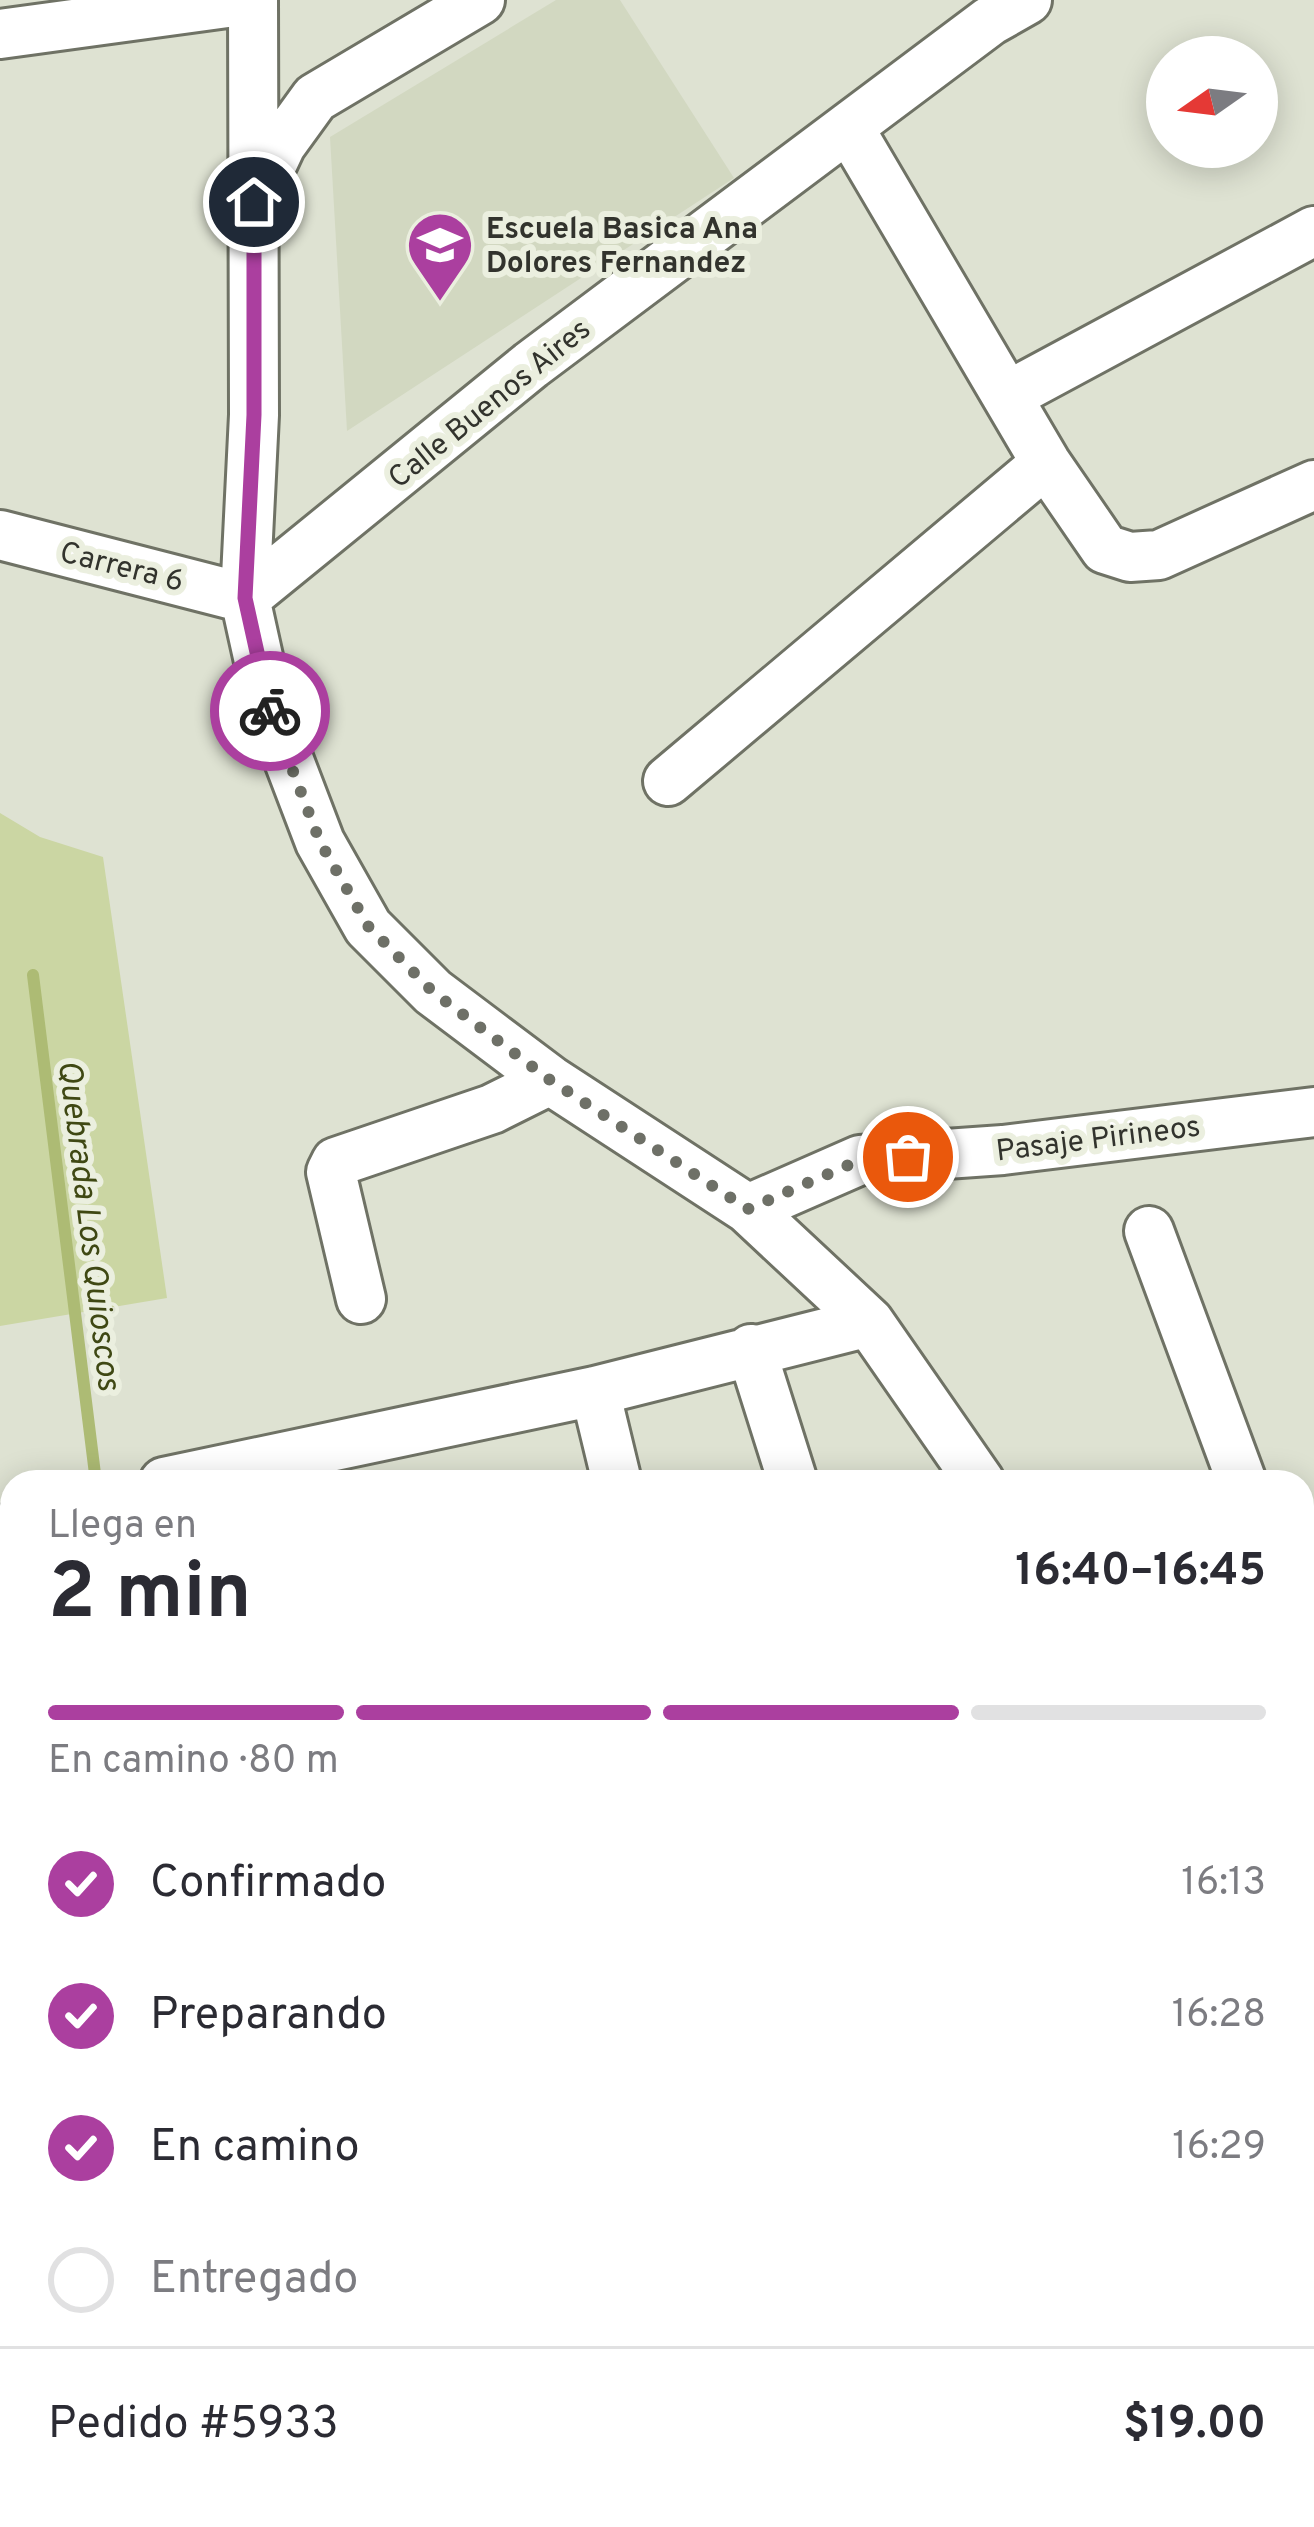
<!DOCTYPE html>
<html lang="es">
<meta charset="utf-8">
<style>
:root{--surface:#fff;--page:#f2f2f3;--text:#2b2b33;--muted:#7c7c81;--line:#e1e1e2;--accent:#ab3f9f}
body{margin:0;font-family:Overpass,sans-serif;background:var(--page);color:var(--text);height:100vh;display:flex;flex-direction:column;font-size:45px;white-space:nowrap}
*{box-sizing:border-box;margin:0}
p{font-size:39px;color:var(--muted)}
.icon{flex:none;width:66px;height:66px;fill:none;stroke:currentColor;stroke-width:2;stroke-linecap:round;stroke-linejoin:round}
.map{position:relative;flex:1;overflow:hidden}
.sheet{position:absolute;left:0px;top:1470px;width:1314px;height:1059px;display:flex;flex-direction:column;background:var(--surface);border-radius:36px 36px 0 0;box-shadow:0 6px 30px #0003}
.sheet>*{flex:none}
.needle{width:78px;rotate:256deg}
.buttons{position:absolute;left:1146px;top:36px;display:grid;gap:24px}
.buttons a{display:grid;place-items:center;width:132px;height:132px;border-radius:50%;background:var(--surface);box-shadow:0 6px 30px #0003;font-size:60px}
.pin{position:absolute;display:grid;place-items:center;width:102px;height:102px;color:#fff;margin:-51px;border:6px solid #fff;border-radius:50%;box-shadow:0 3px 12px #0007}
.courier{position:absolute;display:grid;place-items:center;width:120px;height:120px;margin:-60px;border:9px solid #ab3f9f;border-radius:50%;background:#fff;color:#222;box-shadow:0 3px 15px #0007}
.head em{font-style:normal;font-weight:700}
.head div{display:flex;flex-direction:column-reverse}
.head{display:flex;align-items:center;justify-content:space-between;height:204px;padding:0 48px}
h1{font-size:78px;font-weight:700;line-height:90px}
.bar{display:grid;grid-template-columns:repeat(4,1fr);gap:18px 12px;align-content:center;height:144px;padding:0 48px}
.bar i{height:15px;border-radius:9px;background:var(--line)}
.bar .active{background:var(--accent)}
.bar p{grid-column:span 4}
.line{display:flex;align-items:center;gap:30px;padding:0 48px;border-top:3px solid var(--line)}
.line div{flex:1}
ol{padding:0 48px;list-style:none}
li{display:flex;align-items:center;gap:36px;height:132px}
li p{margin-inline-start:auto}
li .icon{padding:12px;border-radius:50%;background:var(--accent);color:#fff;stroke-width:4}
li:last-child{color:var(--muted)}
li i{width:66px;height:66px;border:6px solid var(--line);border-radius:50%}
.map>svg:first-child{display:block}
</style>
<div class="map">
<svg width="1314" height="2527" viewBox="0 0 1314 2527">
<rect width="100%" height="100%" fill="#dee2d2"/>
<path fill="#d2d8c1" d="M556,0H620L734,178L347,431L330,137Z"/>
<path fill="#cbd6a3" d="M0,813L40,837L103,857L167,1298L0,1326Z"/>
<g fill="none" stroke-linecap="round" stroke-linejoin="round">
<path stroke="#adbb74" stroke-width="12" d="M33,975L96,1482
M371,2517L372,2527"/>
<g stroke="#6f7265" stroke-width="54">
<path id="minor" d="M253,0L254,415L245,598L270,711L320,842L368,927L433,992L550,1080L748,1209L869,1322L980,1482
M0,34L249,0
M849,128L1046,463L1105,549L1130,557L1159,555L1314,485
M259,192L281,145L315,98L480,0
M1009,395L1314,231
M0,535L245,598L531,365L990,21L1027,0
M668,781L1046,463
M748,1209L860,1160L1003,1150L1314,1112
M1149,1231L1242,1482
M361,1299L331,1172L336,1162L492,1109L550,1080
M751,1349L793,1482
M595,1391L617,1482
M164,1482L595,1391L869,1322
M0,1530L7,1529
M1302,1588L1314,1585
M0,1802L12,1803
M1302,1993L1314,1990
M0,2195L12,2194
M1302,2467L1314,2495
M23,2527L24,2517
M826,2527L866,2517"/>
</g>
<use href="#minor" stroke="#fff" stroke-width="48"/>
</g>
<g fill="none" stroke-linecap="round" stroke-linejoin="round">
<path stroke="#6e7067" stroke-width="12" stroke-dasharray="0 21.6" d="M270,711L320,842L368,926L433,992L550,1080L748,1209L860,1160L908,1157"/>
<path stroke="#ab3f9f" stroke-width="15" d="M254,202V415L245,598L270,711"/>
</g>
<defs>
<g id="school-pin" transform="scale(3.45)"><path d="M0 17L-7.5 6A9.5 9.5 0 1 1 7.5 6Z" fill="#ab3f9f" stroke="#ebefdf"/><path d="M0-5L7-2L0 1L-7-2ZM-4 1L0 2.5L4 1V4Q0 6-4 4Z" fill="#fff"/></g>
</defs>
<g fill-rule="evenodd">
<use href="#school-pin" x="440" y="245"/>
</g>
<g text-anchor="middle" stroke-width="12" stroke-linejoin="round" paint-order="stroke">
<g font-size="30" font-weight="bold" fill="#32332d" stroke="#ebefdf" text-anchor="start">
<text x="486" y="238">Escuela Basica Ana<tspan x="486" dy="34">Dolores Fernandez</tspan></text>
</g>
<g font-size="30" fill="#32332d" stroke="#ebefdf">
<text transform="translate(489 403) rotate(-39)" y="10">Calle Buenos Aires</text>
<text transform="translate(122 566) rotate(14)" y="10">Carrera 6</text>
<text transform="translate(1098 1138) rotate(-7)" y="10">Pasaje Pirineos</text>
</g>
<g font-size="33" font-style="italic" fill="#3f4813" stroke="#ebefdf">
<text transform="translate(91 1225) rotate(83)" y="12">Quebrada Los Quioscos</text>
</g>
</g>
</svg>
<div class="buttons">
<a><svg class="needle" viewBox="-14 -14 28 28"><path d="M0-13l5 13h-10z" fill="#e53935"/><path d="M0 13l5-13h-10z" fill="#7c7c81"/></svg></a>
</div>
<div class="pin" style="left:908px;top:1157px;background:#ea580c"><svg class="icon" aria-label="bag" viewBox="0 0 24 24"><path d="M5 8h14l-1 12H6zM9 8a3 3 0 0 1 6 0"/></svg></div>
<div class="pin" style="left:254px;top:202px;background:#1f2937"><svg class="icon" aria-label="home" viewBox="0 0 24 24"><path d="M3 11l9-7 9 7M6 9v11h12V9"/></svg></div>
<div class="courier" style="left:270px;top:711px"><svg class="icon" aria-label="bike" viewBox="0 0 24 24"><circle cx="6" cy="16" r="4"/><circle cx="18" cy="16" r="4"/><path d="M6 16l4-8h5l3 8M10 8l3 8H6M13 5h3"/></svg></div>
<section class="sheet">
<div class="head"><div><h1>2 min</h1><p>Llega en</p></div><em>16:40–16:45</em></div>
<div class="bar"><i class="active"></i><i class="active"></i><i class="active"></i><i></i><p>En camino · 80 m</p></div>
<ol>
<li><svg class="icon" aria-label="check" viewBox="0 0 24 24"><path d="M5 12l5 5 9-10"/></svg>Confirmado<p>16:13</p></li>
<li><svg class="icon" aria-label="check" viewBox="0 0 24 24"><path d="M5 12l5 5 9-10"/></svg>Preparando<p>16:28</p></li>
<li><svg class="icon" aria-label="check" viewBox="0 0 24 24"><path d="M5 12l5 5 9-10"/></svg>En camino<p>16:29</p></li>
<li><i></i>Entregado</li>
</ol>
<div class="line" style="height:156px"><div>Pedido #5933</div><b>$19.00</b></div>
</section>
</div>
